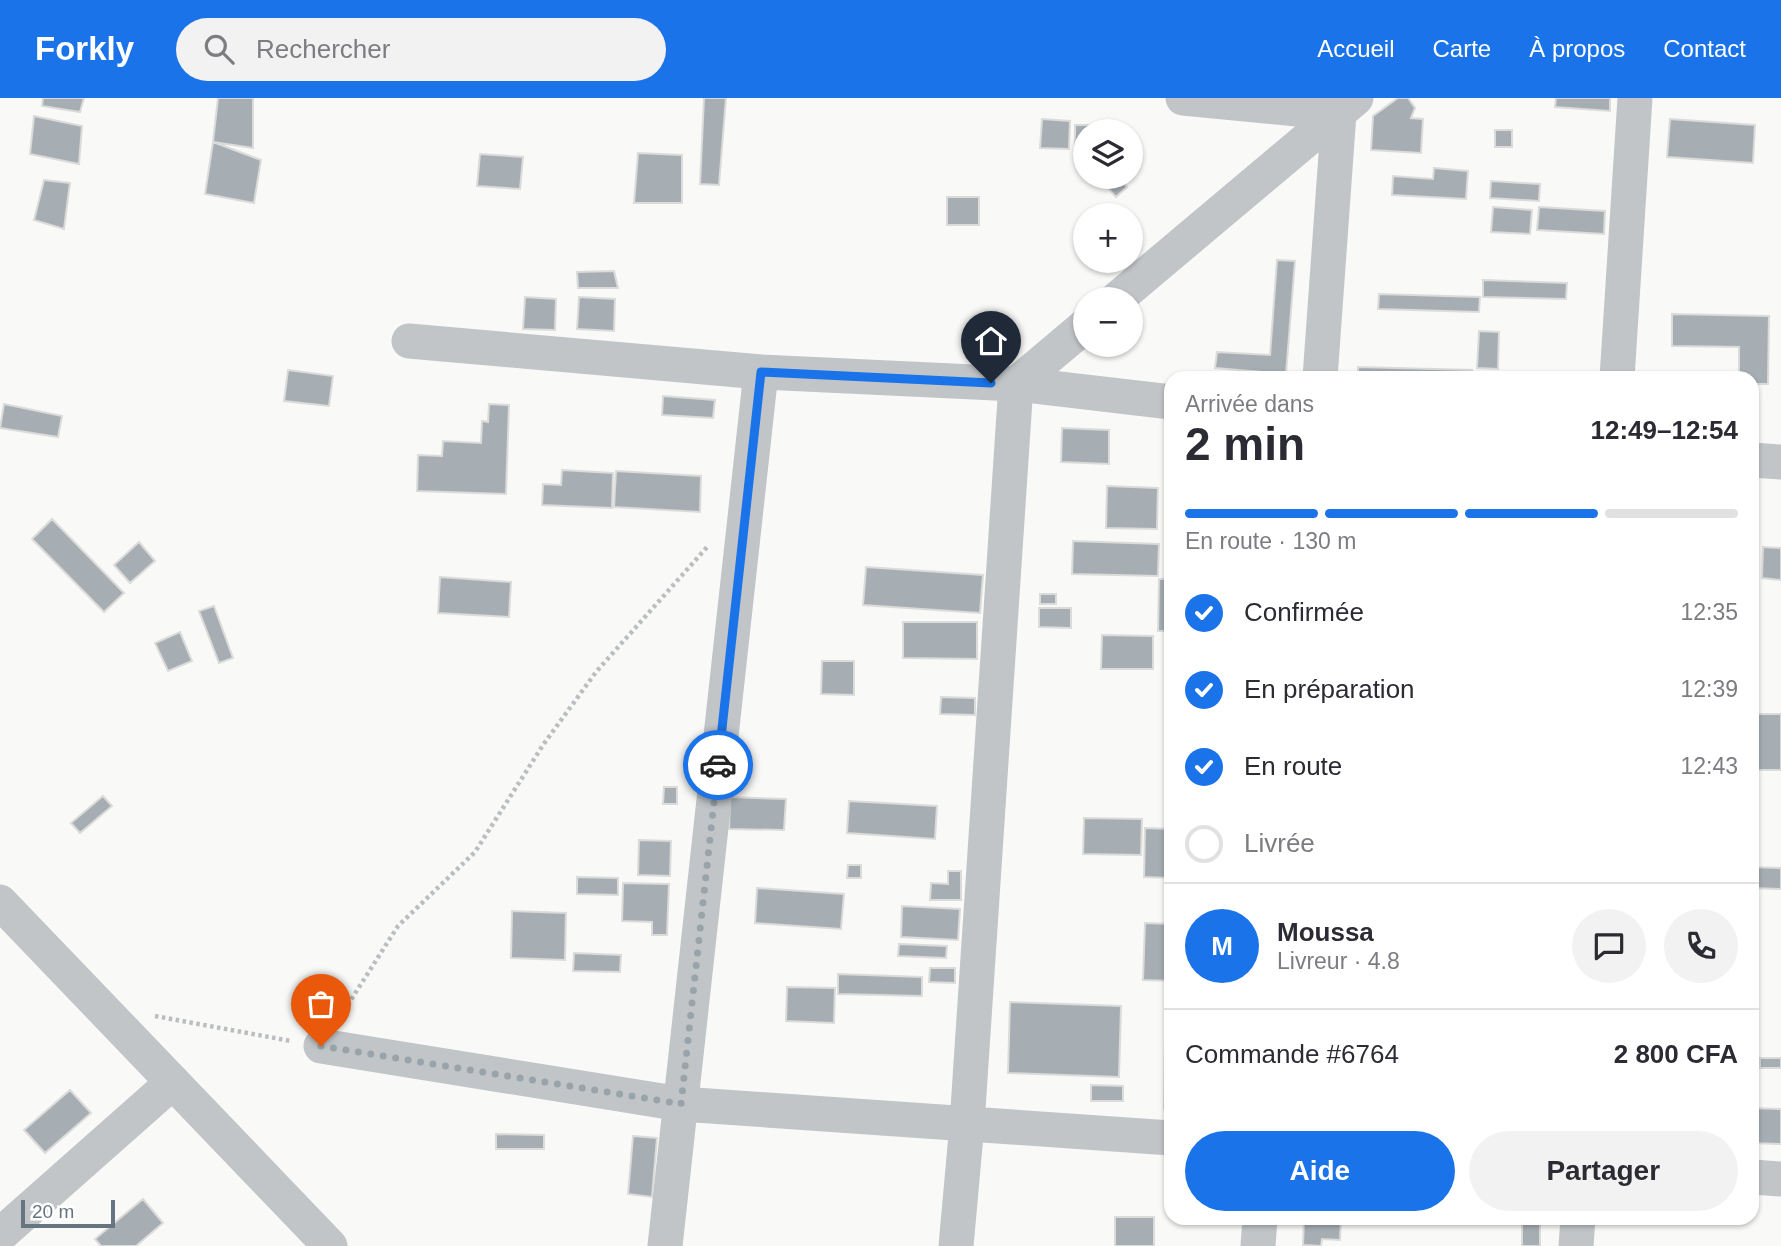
<!DOCTYPE html>
<html lang="fr">
<meta charset="utf-8">
<style>
:root{--surface:#fff;--page:#f2f2f3;--text:#2b2b33;--muted:#7c7c81;--line:#e1e1e2;--accent:#1a73e8}
body{margin:0;font-family:Arial,sans-serif;background:var(--page);color:var(--text);height:100vh;display:flex;flex-direction:column;font-size:26px;white-space:nowrap}
*{box-sizing:border-box;margin:0}
p{font-size:23px;color:var(--muted)}
.icon{flex:none;width:38px;height:38px;fill:none;stroke:currentColor;stroke-width:2;stroke-linecap:round;stroke-linejoin:round}
.map{position:relative;flex:1;overflow:hidden}
.side{position:absolute;left:1164px;top:273px;width:595px;height:854px;display:flex;flex-direction:column;background:var(--surface);border-radius:21px;box-shadow:0 2px 5px #0004}
.side>*{flex:none}
.fabs{position:absolute;left:1073px;top:21px;display:grid;gap:14px}
.fabs a{display:grid;place-items:center;width:70px;height:70px;border-radius:50%;background:var(--surface);box-shadow:0 2px 5px #0004;font-size:35px}
.scale{position:absolute;left:21px;bottom:18px;width:94px;box-sizing:border-box;padding-left:7px;border:4px solid #667580;border-top:0;font-size:19px;line-height:24px;white-space:nowrap;color:#667580;-webkit-text-stroke:5px #fff;paint-order:stroke}
.pin{position:absolute;display:grid;place-items:center;width:60px;height:60px;color:#fff;margin:-72px -30px;border-radius:50% 50% 50% 0;rotate:-45deg;box-shadow:0 0 7px #0007}
.pin .icon{rotate:45deg}
.courier{position:absolute;display:grid;place-items:center;width:70px;height:70px;margin:-35px;border:5px solid #1a73e8;border-radius:50%;background:#fff;color:#222;box-shadow:0 2px 9px #0007}
.summary em{font-style:normal;font-weight:700}
.summary div{display:flex;flex-direction:column-reverse}
.summary{display:flex;align-items:center;justify-content:space-between;height:119px;padding:0 21px}
h1{font-size:46px;font-weight:700;line-height:52px}
.bar{display:grid;grid-template-columns:repeat(4,1fr);gap:10px 7px;align-content:center;height:84px;padding:0 21px}
.bar i{height:9px;border-radius:5px;background:var(--line)}
.bar .on{background:var(--accent)}
.bar p{grid-column:span 4}
.line{display:flex;align-items:center;gap:18px;padding:0 21px;border-top:2px solid var(--line)}
.line div{flex:1}
.round{display:grid;place-items:center;flex:none;width:74px;height:74px;border-radius:37px;background:var(--page)}
ol{padding:0 21px;list-style:none}
li{display:flex;align-items:center;gap:21px;height:77px}
li p{margin-inline-start:auto}
li .icon{padding:7px;border-radius:50%;background:var(--accent);color:#fff;stroke-width:4}
li:last-child{color:var(--muted)}
li i{width:38px;height:38px;border:4px solid var(--line);border-radius:50%}
.cta{display:flex;gap:14px;margin-top:auto;padding:14px 21px}
.cta a{flex:1;height:80px;border-radius:42px;background:var(--accent);color:#fff;font-size:28px;font-weight:700;line-height:80px;text-align:center}
.cta a+a{background:var(--page);color:var(--text)}
header{display:flex;align-items:center;gap:42px;box-sizing:border-box;height:98px;padding:0 35px;background:var(--accent);color:#fff}
header strong{font-size:33px}
nav{display:flex;gap:38px;margin-inline-start:auto;font-size:24px}
.search{width:490px;height:63px;background:var(--page);display:flex;align-items:center;gap:18px;box-sizing:border-box;padding:0 24px;border-radius:38px;color:var(--muted);font-size:26px}
.map>svg:first-child{display:block}
</style>
<header>
<strong>Forkly</strong>
<div class="search"><svg class="icon" aria-label="search" viewBox="0 0 24 24"><circle cx="10" cy="10" r="6"/><path d="M15 15l6 6"/></svg>Rechercher</div>
<nav><a>Accueil</a><a>Carte</a><a>À propos</a><a>Contact</a></nav>
</header>
<div class="map">
<svg width="1781" height="1148" viewBox="0 0 1781 1148">
<rect width="100%" height="100%" fill="#f9f9f7"/>
<path fill="#a6aeb4" stroke="#dbdbd9" stroke-width="2" d="M43,0H84L80,14L42,8Z
M218,0H253V50L213,44Z
M704,0H726L719,87L700,86Z
M1398,0H1408L1415,10L1411,20L1423,21L1421,55L1371,52L1373,18Z
M1556,0H1610V13L1555,9Z
M34,18L82,28L79,66L30,56Z
M1042,21L1070,23L1069,51L1040,50Z
M1670,21L1755,27L1753,65L1667,59Z
M1075,27H1103V33H1085V54H1075Z
M1495,32H1512V49H1495Z
M213,44L261,62L254,105L205,96Z
M638,55L682,57V105H634Z
M480,56L523,59L520,91L477,88Z
M1434,70L1468,73L1466,101L1392,97L1393,78L1433,81Z
M1119,80L1127,89L1116,99L1108,90Z
M44,82L70,85L64,131L34,122Z
M1491,83L1540,86L1539,103L1490,100Z
M947,99H979V127H947Z
M1493,109L1532,112L1530,136L1491,134Z
M1539,109L1605,113L1604,136L1537,132Z
M1277,162L1295,163L1286,276L1215,270L1217,254L1270,257Z
M614,173L618,190H578L577,174Z
M1483,182L1567,185L1566,201L1483,199Z
M1379,196L1480,199L1479,214L1378,211Z
M525,199L556,201L555,232L523,231Z
M579,199L615,201L614,233L577,231Z
M1672,216L1769,218L1768,286H1752V280H1739V249L1672,248Z
M1479,233L1499,234L1498,271L1477,270Z
M1358,269L1472,272V280H1358Z
M288,272L333,278L329,308L284,303Z
M1479,276L1538,278V280H1479Z
M663,298L715,302L713,320L662,317Z
M4,306L62,318L58,339L0,330Z
M489,306L509,307L506,396L417,393L418,357L442,358L443,343L481,345L482,323L488,324Z
M1062,330L1109,332V366L1061,364Z
M562,372L613,375L612,410L542,407L543,386L561,387Z
M616,373L701,378L700,414L614,409Z
M1107,388L1158,390L1157,431L1106,430Z
M1166,402H1171V436H1165Z
M52,421L124,495L104,514L32,441Z
M1073,443L1159,446L1158,478L1072,476Z
M139,444L155,463L130,485L114,467Z
M1763,449L1781,450V482L1762,480Z
M866,469L983,477L980,515L863,507Z
M440,479L511,484L509,519L438,515Z
M1159,481H1171V533H1158Z
M1040,496H1056V506H1040Z
M214,508L233,560L219,565L199,513Z
M1039,510H1071V530L1039,529Z
M903,524H977V561L903,560Z
M180,534L192,563L168,573L155,545Z
M1102,537L1153,538V571H1101Z
M822,563H854V597L821,596Z
M941,599L975,600V617L940,616Z
M1756,616H1781V672H1756Z
M664,689H677V706H663Z
M103,698L112,708L80,735L71,725Z
M730,699L786,701L784,732L729,731Z
M849,703L937,708L935,741L847,735Z
M1084,720L1142,721L1141,757L1083,756Z
M1145,730L1171,731V780L1144,779Z
M639,742L671,743L670,778L638,777Z
M848,767H861V780H847Z
M1752,769L1781,770V791L1752,790Z
M948,773H961V802H930L931,785L948,786Z
M577,779L618,780V797L577,796Z
M623,785L669,786L667,837H652V824L622,823Z
M757,790L844,796L841,831L755,825Z
M902,808L960,811L958,842L901,839Z
M512,813L566,815L565,862L511,860Z
M1145,825L1171,826V883L1143,882Z
M899,846L947,848L946,860L898,858Z
M574,855L621,857L620,874L573,873Z
M930,870H955V885L929,884Z
M838,876L922,879V898L838,896Z
M787,889L835,890L834,925L786,923Z
M1010,904L1121,908L1119,979L1008,975Z
M1165,936H1171V1011H1164Z
M1760,960H1781V970H1760Z
M1091,987L1123,988V1003H1091Z
M70,992L91,1015L45,1055L24,1032Z
M1752,1010L1781,1011V1046L1752,1045Z
M496,1036L544,1037V1051H496Z
M633,1038L657,1040L652,1099L628,1096Z
M143,1101L163,1125L136,1148H101L95,1141Z
M1115,1119H1154V1148H1115Z
M1304,1120H1341L1340,1142L1322,1141L1321,1148L1303,1147Z
M1522,1122L1540,1123V1148H1522Z"/>
<g fill="none" stroke-linecap="round" stroke-linejoin="round">
<path stroke="#bbbec0" stroke-width="4.5" stroke-dasharray="3.5 3.5" stroke-linecap="butt" d="M155,918L291,943
M340,919L398,828L475,754L543,647L596,574L708,448"/>
<path stroke="#c1c5c8" stroke-width="35" d="M1183,0L1339,15
M1117,201L1356,0
M409,243L761,274L1016,286L1171,304
M1320,280L1340,1
M1617,280L1635,0
M1752,362L1781,364
M0,804L330,1148
M321,948L681,1006L1171,1040
M1752,1079L1781,1081
M0,1137L173,984
M665,1148L761,274
M956,1148L967,1026L1016,286L1085,228
M1258,1148L1260,1120
M1576,1148L1578,1120"/>
</g>
<g fill="none" stroke-linecap="round" stroke-linejoin="round">
<path stroke="#99a3aa" stroke-width="7" stroke-dasharray="0 12.6" d="M321,948L681,1006L718,667"/>
<path stroke="#1a73e8" stroke-width="9" d="M718,667L761,274L991,285"/>
</g>
</svg>
<div class="fabs">
<a><svg class="icon" aria-label="layers" viewBox="0 0 24 24"><path d="M12 4l9 5-9 5-9-5zM3 14l9 5 9-5"/></svg></a>
<a>+</a>
<a>−</a>
</div>
<div class="scale">20 m</div>
<div class="pin" style="left:321px;top:948px;background:#ea580c"><svg class="icon" aria-label="bag" viewBox="0 0 24 24"><path d="M5 8h14l-1 12H6zM9 8a3 3 0 0 1 6 0"/></svg></div>
<div class="pin" style="left:991px;top:285px;background:#1f2937"><svg class="icon" aria-label="home" viewBox="0 0 24 24"><path d="M3 11l9-7 9 7M6 9v11h12V9"/></svg></div>
<div class="courier" style="left:718px;top:667px"><svg class="icon" aria-label="car" viewBox="0 0 24 24"><path d="M5 17H2v-5l4-1 3-4h7l3 4 3 1v5h-3M9 17h6M6 11h13"/><circle cx="7" cy="17" r="2"/><circle cx="17" cy="17" r="2"/></svg></div>
<section class="side">
<div class="summary"><div><h1>2 min</h1><p>Arrivée dans</p></div><em>12:49–12:54</em></div>
<div class="bar"><i class="on"></i><i class="on"></i><i class="on"></i><i></i><p>En route · 130 m</p></div>
<ol>
<li><svg class="icon" aria-label="check" viewBox="0 0 24 24"><path d="M5 12l5 5 9-10"/></svg>Confirmée<p>12:35</p></li>
<li><svg class="icon" aria-label="check" viewBox="0 0 24 24"><path d="M5 12l5 5 9-10"/></svg>En préparation<p>12:39</p></li>
<li><svg class="icon" aria-label="check" viewBox="0 0 24 24"><path d="M5 12l5 5 9-10"/></svg>En route<p>12:43</p></li>
<li><i></i>Livrée</li>
</ol>
<div class="line" style="height:126px"><b class="round" style="background:var(--accent);color:#fff">M</b><div><b>Moussa</b><p>Livreur · 4.8</p></div><a class="round"><svg class="icon" aria-label="chat" viewBox="0 0 24 24"><path d="M4 5h16v11H9l-5 4z"/></svg></a><a class="round"><svg class="icon" aria-label="phone" viewBox="0 0 24 24"><path d="M5 4h4l2 5-3 2q2 4 5 5l2-3 5 2v4C11 20 4 13 5 4z"/></svg></a></div>
<div class="line" style="height:91px"><div>Commande #6764</div><b>2 800 CFA</b></div>
<div class="cta"><a>Aide</a><a>Partager</a></div>
</section>
</div>
